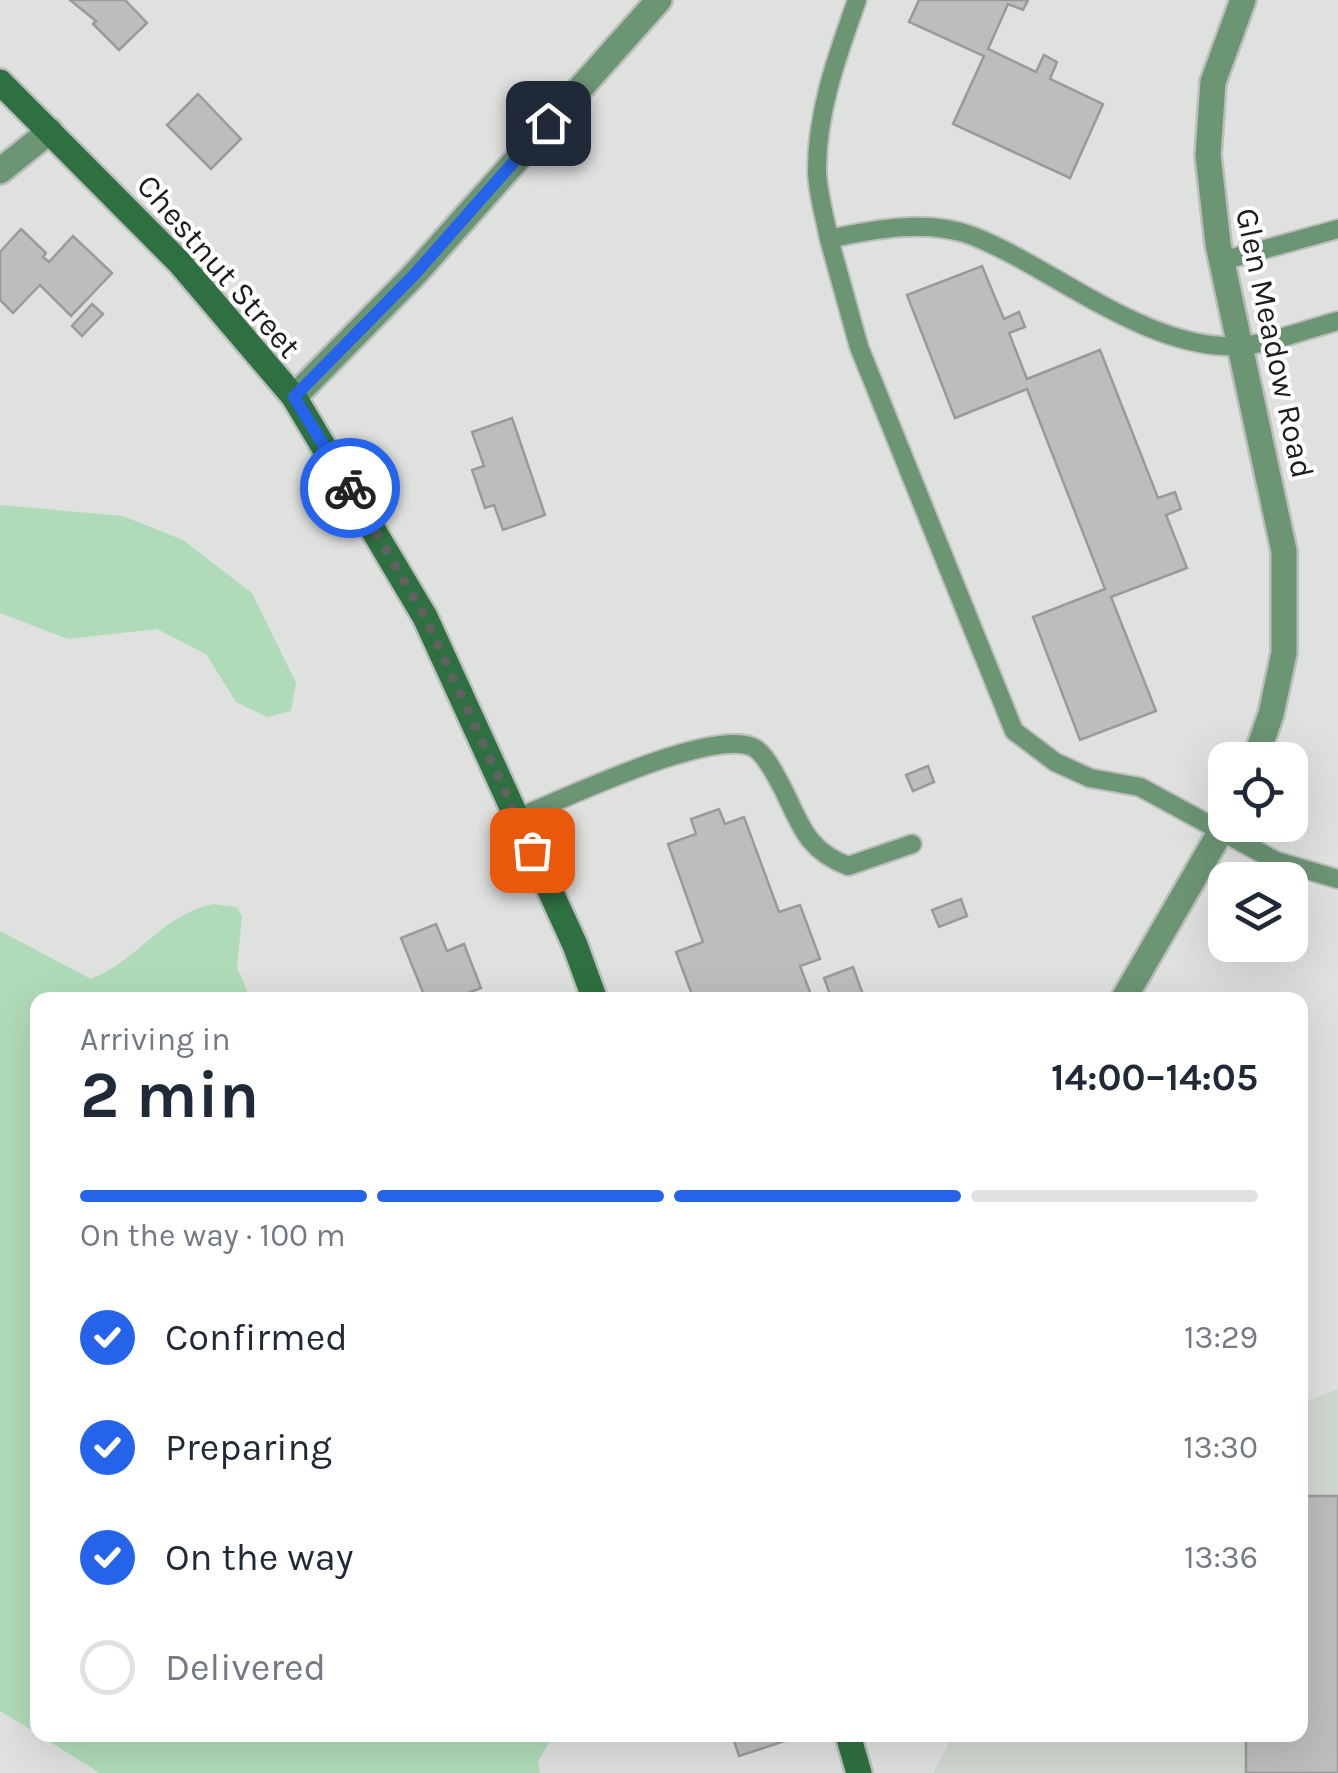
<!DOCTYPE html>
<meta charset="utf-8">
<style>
:root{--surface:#fff;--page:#f6f6f7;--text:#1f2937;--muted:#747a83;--line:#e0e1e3;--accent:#2563eb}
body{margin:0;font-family:Karla,sans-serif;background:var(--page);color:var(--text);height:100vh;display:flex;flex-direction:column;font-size:38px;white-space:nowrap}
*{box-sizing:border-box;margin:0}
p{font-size:32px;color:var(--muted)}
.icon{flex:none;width:55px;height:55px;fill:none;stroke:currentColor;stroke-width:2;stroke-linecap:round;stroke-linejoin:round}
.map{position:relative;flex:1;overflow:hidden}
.panel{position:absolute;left:30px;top:992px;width:1278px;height:750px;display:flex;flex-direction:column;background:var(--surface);border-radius:20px;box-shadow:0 10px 40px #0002}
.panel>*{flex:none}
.tools{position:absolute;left:1208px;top:742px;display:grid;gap:20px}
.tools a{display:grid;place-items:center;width:100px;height:100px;border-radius:20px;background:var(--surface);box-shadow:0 10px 40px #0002;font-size:50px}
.pin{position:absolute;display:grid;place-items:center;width:85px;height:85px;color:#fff;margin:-42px;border-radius:20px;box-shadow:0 5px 15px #0006}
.courier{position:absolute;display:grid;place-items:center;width:100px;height:100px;margin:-50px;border:8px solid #2563eb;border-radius:50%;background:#fff;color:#222;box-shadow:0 2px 12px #0007}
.summary em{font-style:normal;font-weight:700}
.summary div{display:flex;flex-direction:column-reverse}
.summary{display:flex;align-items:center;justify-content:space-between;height:170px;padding:0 50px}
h1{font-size:65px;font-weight:700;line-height:75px}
.bar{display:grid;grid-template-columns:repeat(4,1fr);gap:15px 10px;align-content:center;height:120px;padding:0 50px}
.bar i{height:12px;border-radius:8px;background:var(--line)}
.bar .selected{background:var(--accent)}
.bar p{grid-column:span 4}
ol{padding:0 50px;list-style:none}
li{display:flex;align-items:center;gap:30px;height:110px}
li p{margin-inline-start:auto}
li .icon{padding:10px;border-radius:50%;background:var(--accent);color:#fff;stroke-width:4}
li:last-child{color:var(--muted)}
li i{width:55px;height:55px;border:5px solid var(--line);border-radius:50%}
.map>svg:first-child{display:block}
</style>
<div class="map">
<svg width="1338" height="1773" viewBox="0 0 1338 1773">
<rect width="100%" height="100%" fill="#dfe1df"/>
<path fill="#d0d9d1" d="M1338,1389V1773H933L954,1735H1300V1404Z"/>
<path fill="#b0dbb8" d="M0,505L123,516L183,540L252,593L296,683L291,711L267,717L236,702L206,654L157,629L68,639L0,613Z
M213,904L237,907L242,916L237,967L251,1000H38V1734L0,1711V931L91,979C140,959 160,916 213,904Z
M39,1735H554L538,1761L540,1773H100Z"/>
<path fill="#bcbebc" stroke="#989b99" stroke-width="2.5" d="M70,0H125L147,23L119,50L93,24L96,21Z
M919,0H1028L1023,10L1008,4L988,49L1036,72L1044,55L1057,62L1050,79L1103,104L1070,178L953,124L984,56L909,22Z
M198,94L241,139L211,169L167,125Z
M21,229L46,253L43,257L49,262L73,236L112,273L71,316L40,285L13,313L0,300V252Z
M982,266L1004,319L1019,312L1025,327L1009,333L1027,379L1100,350L1158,498L1175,492L1181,509L1166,515L1187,568L1111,597L1156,711L1080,740L1033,617L1105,589L1027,389L955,418L907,295Z
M92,304L103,314L82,336L72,326Z
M512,418L545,515L503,530L494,505L485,508L472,470L484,466L472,432Z
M928,766L934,782L913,791L906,775Z
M719,809L725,824L744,817L779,912L800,905L820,959L800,966L813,1000H728L726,995L694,1000L676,952L703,942L668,844L696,834L691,819Z
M961,899L967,916L939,927L932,910Z
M436,924L447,951L464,944L481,988L450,1000H426L401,938Z
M853,967L865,1000H832L824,978Z
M1300,1496H1338V1773H1246V1735H1300Z
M732,1735H793L794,1738L739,1756Z"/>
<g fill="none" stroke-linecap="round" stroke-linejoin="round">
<g stroke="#bcbebc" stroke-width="22">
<path id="lane" d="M829,239C825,217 817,192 817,169C817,110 838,54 857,0
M1222,261L1338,229
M1338,321C1307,329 1272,343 1241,346C1148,352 1054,268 973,236C928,219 874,229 829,239L859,347L1014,731L1055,762L1090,778L1140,787L1276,861L1338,879
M517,818C560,801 720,723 756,749C768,758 775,775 782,787C801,825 806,850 848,866L912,844"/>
</g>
<g stroke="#bcbebc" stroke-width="30">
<path id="street" d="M1243,0L1213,82L1208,155L1218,244L1284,551V653L1271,714L1255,760
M0,171L50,131
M294,397L414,275L659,0
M1123,1000L1225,824"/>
</g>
<g stroke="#bcbebc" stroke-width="30">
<path id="secondary" d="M0,82L179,262L294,397L425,617L575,945L595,1000
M848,1735L859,1773"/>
</g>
<use href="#lane" stroke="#6c9574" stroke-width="18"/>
<use href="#street" stroke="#6c9574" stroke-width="25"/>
<use href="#secondary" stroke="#2e7041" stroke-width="25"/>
</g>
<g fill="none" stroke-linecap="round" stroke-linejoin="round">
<path stroke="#606260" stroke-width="10" stroke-dasharray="0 18" d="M350,488L425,617L532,850"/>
<path stroke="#2563eb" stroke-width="12" d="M350,488L294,397L414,275L548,123"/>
</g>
<g text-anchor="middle" stroke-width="8" stroke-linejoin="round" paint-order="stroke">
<g font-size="32" fill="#1c1d1c" stroke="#fff">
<text transform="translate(219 266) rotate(49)" y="11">Chestnut Street</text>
<text transform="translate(1275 343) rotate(78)" y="11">Glen Meadow Road</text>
</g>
</g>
</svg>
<div class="tools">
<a><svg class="icon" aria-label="locate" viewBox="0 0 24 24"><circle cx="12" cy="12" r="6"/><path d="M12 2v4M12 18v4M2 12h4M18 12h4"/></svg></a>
<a><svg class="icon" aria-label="layers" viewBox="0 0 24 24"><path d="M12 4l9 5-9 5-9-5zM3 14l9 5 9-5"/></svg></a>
</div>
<div class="pin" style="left:532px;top:850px;background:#ea580c"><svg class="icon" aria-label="bag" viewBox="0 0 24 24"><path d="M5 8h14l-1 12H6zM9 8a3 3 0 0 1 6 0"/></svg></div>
<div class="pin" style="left:548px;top:123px;background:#1f2937"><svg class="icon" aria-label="home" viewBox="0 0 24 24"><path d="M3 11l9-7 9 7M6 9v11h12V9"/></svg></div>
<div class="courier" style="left:350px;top:488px"><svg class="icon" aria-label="bike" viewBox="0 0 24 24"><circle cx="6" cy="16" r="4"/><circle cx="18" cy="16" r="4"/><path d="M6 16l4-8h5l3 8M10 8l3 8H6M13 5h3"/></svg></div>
<section class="panel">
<div class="summary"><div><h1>2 min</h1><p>Arriving in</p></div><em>14:00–14:05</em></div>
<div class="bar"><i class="selected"></i><i class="selected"></i><i class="selected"></i><i></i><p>On the way · 100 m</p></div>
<ol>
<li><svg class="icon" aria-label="check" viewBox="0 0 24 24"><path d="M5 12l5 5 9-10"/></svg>Confirmed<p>13:29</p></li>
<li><svg class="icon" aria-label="check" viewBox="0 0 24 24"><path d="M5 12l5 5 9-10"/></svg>Preparing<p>13:30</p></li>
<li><svg class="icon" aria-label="check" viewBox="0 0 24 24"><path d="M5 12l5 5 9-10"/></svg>On the way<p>13:36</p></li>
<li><i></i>Delivered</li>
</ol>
</section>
</div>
